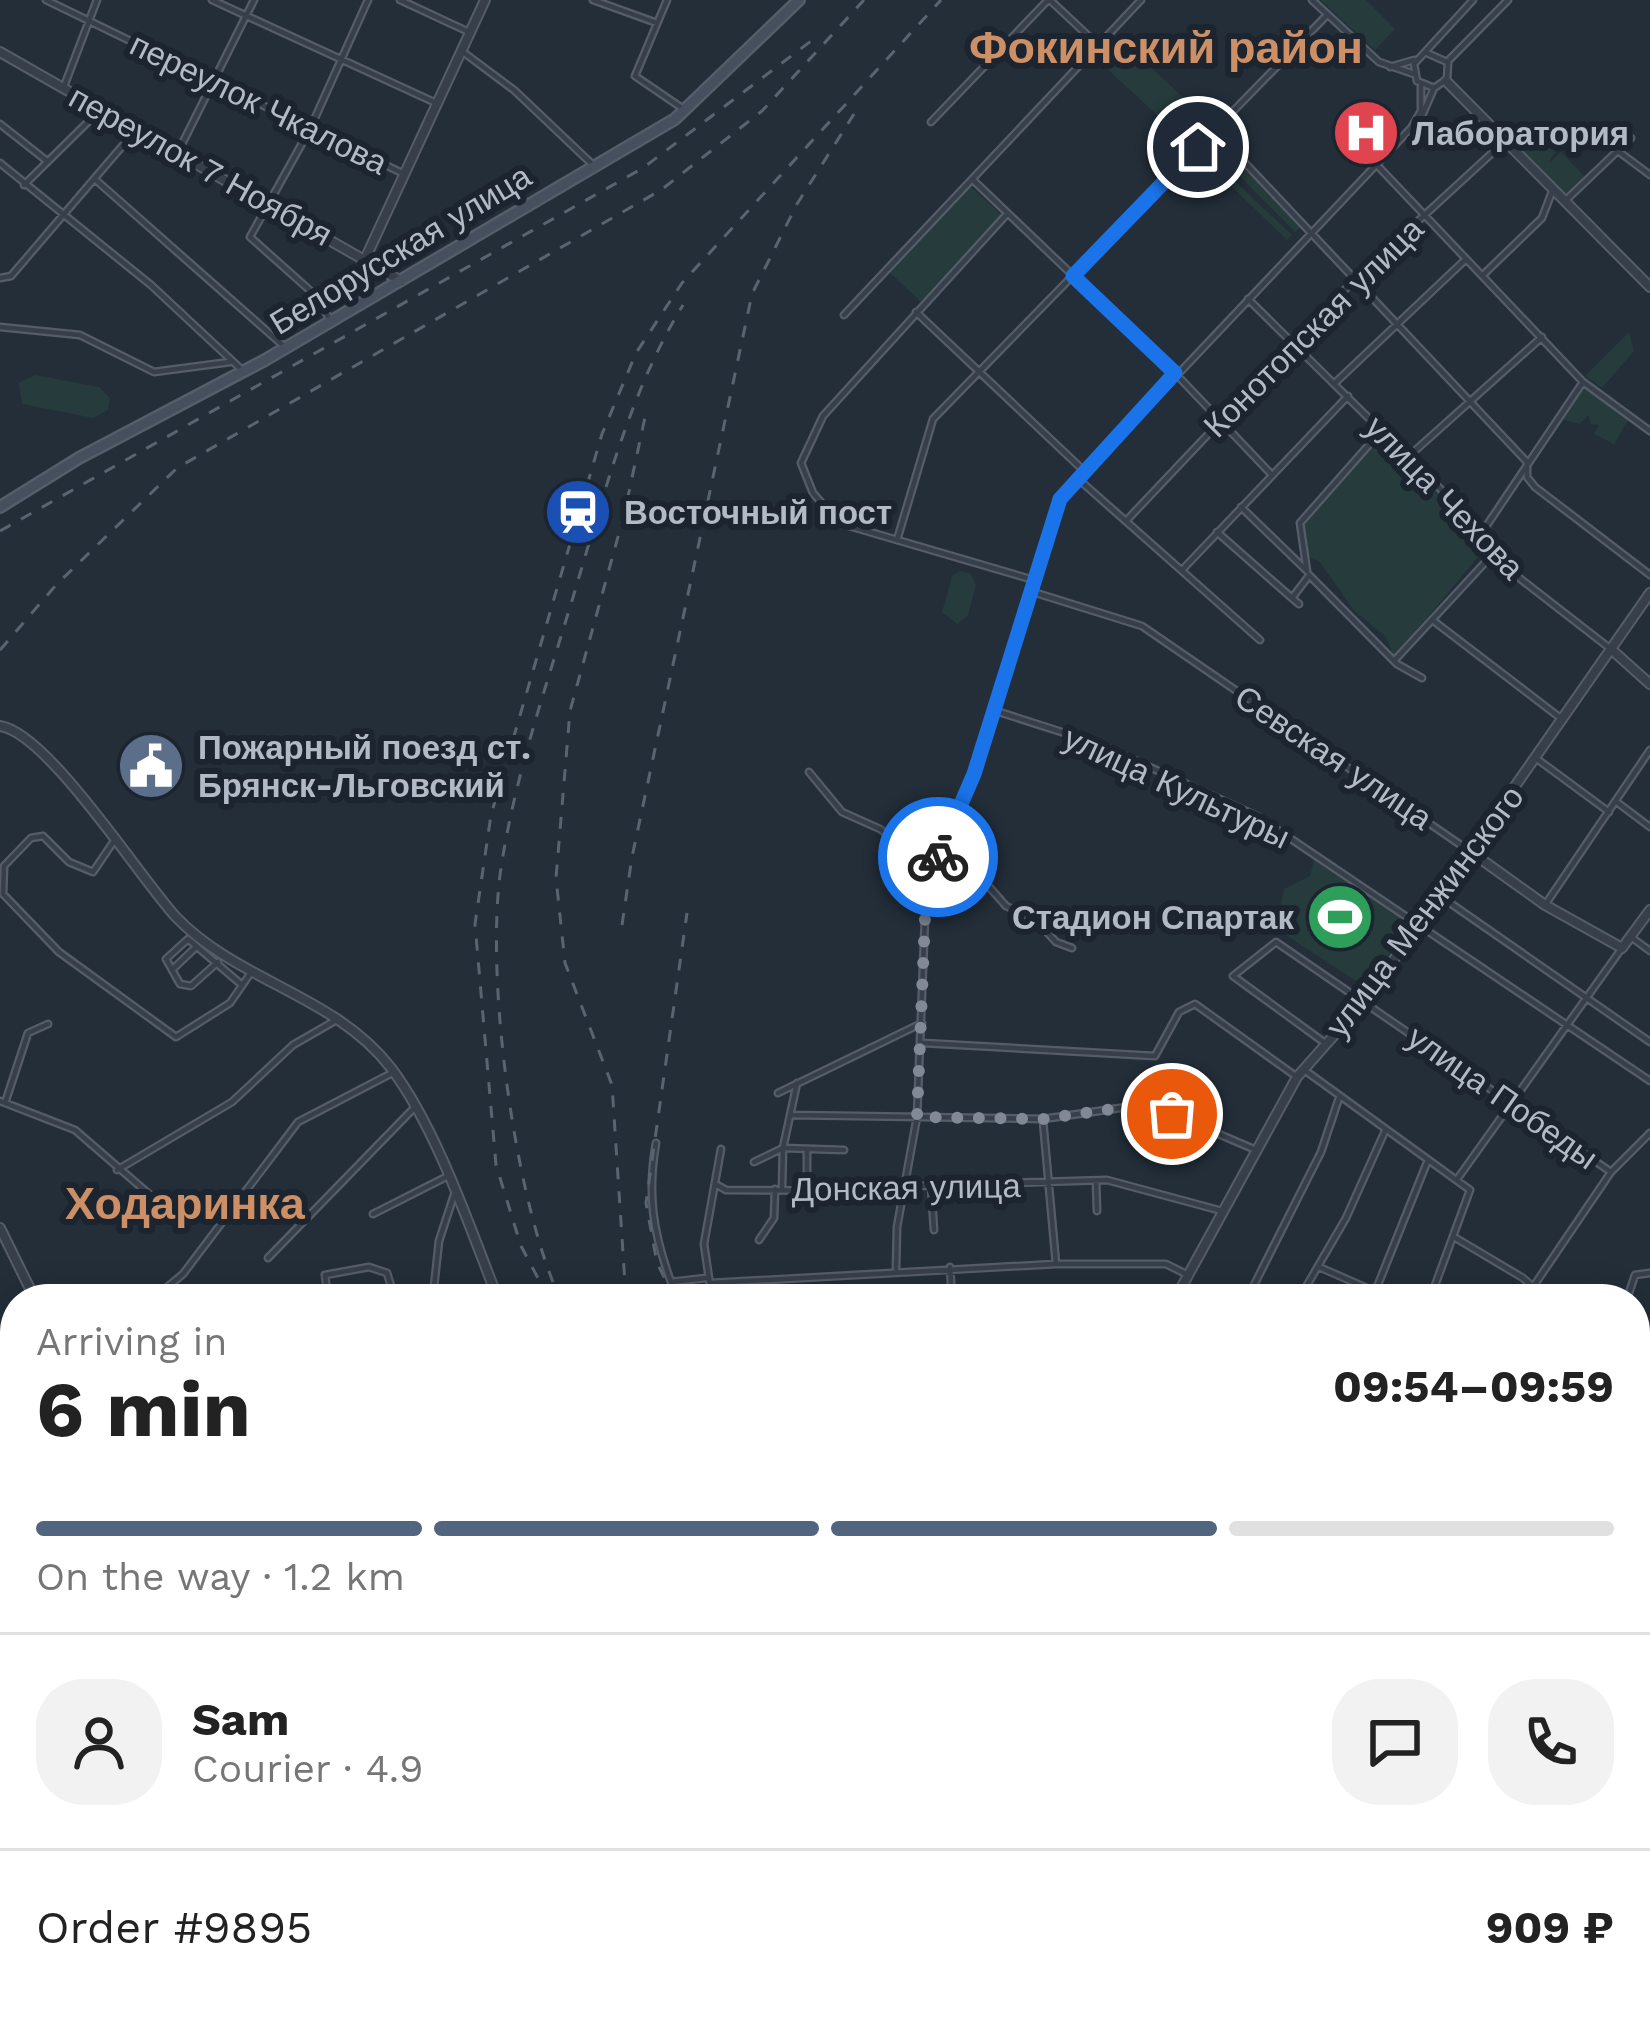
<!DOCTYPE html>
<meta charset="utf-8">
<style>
:root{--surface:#fff;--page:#f2f2f2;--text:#222;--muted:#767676;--line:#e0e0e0;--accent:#52657f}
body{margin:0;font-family:"Work Sans",sans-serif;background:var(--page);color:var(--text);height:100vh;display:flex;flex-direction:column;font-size:45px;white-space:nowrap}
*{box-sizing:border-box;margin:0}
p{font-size:39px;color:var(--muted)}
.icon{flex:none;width:66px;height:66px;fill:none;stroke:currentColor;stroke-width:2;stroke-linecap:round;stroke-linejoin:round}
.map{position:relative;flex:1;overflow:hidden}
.sheet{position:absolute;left:0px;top:1284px;width:1650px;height:744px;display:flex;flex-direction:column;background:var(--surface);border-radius:48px 48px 0 0;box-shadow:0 6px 30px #0003}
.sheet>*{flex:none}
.pin{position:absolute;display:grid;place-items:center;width:102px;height:102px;color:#fff;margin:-51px;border:6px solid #fff;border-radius:50%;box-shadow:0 3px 12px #0007}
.courier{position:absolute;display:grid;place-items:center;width:120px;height:120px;margin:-60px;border:9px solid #1a73e8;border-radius:50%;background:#fff;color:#222;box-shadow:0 3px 15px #0007}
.head em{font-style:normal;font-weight:700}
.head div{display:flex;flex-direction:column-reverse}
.head{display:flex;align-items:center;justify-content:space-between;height:204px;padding:0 36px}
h1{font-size:78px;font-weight:700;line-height:90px}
.bar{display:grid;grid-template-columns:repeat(4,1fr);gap:18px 12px;align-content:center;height:144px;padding:0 36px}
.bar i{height:15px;border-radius:9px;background:var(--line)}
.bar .active{background:var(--accent)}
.bar p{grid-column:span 4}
.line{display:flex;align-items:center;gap:30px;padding:0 36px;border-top:3px solid var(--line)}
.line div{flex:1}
.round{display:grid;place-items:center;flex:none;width:126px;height:126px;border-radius:48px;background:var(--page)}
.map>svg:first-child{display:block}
</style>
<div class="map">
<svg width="1650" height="2028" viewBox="0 0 1650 2028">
<rect width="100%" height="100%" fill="#232e39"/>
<path fill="#263b3b" d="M1320,0H1366L1395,29L1375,50Z
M1114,33L1200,113L1180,136L1093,56Z
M1532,123L1557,148L1549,163L1561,152L1586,178L1566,196L1516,142Z
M1220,140L1301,225L1225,148L1300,227L1295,232L1222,158L1215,145Z
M1206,154L1292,235L1287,240L1202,158Z
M970,186L1003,216L922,303L889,272Z
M1629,332L1634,351L1602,388L1585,376Z
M35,375L99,387L110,398L108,410L93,418L22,404L19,383Z
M1585,388L1629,418L1614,444L1594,434L1599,425L1591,424L1588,415L1580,424L1560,419Z
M1382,433L1479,531L1484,550L1394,657L1386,637L1355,612L1319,561L1310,558L1301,525Z
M960,571L971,574L976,585L968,615L957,624L942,612L952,576Z
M1315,855L1410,920L1373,979L1356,981L1275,928L1284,889L1310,876Z
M0,1592L15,1607V1721L0,1706Z
M0,1751L15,1757V2013H296L313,2028H0Z
M1635,1795L1650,1824V1945L1635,1949Z
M641,2013H1185L1189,2018L1194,2013H1265L1260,2028H638Z"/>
<path fill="#3a4c62" d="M15,1388V1574L0,1569V1409Z"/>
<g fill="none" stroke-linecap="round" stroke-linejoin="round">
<path stroke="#3a4c62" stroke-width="9" d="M405,2013L407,2028"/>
<g stroke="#555d68" stroke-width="9">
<path id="minor" d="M46,0L402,173
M212,0L436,103
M400,0L471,33
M593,0L657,23
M667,0L635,76L682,108
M1050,0L1098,45
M1312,0L1379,62L1414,74
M463,52L514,90L593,165
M1427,53L1447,62
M1447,62L1508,0
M1390,67L1414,60
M1434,88L1417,81L1414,64L1473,0
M63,89L97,0
M1421,118L1434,88L1447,79L1448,63
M931,122L1048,0
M0,124L47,161
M1214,130L1527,462V477L1535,487L1650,575
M1618,151L1650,175
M177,154L254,0
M0,163L151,285L242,370
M1376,164L1583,382L1650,431
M973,180L1175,373L1272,475
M97,181L286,348
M24,185L100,110
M1564,202L1631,138
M1007,214L823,416L801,463L813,493L839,523L1037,581
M1484,274L1542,218L1553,189
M0,278L11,276L136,130
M1248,299L1483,531L1491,556L1612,650
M916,312L1082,469
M844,315L1141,0
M331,321L314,294L250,237L310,129L368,0
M0,327L80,335L154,372L230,362
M1335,383L1466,259
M1408,457L1542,337
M1076,477L1260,640
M1241,507L1306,570
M1127,520L1355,279L1504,142
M1483,531L1583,382
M1217,532L1292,598
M897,540L933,419L1327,15
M1182,570L1348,396
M1307,571L1300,523L1382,430
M1309,575L1397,664L1422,678
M1033,592L1142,626L1468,850
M1299,604L1292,598L1308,577
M1435,622L1563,720
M1394,661L1491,556
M996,711L1099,744L1257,816L1650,1081
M1537,759L1609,812
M809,772L842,812L880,829L933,869
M1618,803L1650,827
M116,838L93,872L69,862L43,836L31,838L4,866L3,894L59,952L176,1037L230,1003L250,974
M946,838L1006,906L1036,920L1056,942L1072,948
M1440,896L1650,1042
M1545,905L1650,750
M1631,937L1650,951
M218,962L191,986L180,984L166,959L188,939L242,985
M174,968L196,947
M923,1043L1155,1056L1179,1012L1195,1004L1297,1077
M1325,1043L1233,976L1276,942L1611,1172
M1303,1069L1470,1190L1430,1299
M778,1093L922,1023
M6,1100L28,1033L48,1024
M0,1101L75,1130L149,1194
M790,1115L1043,1119L1127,1107L1172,1114L1256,1150
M1043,1121L1056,1264
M656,1143C647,1194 653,1233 671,1282L706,1278
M754,1162L783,1148L844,1150
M117,1170L232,1102L293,1045L338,1019
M1458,1178L1622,948
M1096,1181L1097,1211
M717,1185L726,1190L905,1191L913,1186L1107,1180L1222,1211
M807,1186V1149
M931,1186L934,1230
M782,1188L783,1148L797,1083
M373,1214L446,1177
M1454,1237L1523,1278L1533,1287L1526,1299
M759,1240L774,1218L775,1189
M268,1258L414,1108
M950,1267L952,1299
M1319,1267L1392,1299
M896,1269L897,1227L917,1117L926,893L975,774L1060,499L1411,128L1421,111V86
M710,1283L1056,1264H1166L1188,1275
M1375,1292L1428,1160
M153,1299L183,1274L298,1122L394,1072
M328,1299L325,1275L369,1267L387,1273L395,1299
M416,1299L434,1287L439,1241L454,1195
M712,1299L704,1244L721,1149
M1247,1299L1321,1152L1339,1098
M1299,1299L1346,1218L1385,1131
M1537,1299L1533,1287L1611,1172L1650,1133
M1627,1299L1635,1275L1650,1273
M1635,1375L1650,1377
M0,1393L15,1373
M1635,1546L1650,1549
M0,1799L10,1827L0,1901"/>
</g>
<g stroke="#555d68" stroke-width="12">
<path id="tertiary" d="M0,52L401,281
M1446,81L1650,287
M366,257L485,0
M1612,650L1650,684
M0,726C48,733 140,878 176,917C238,982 335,995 391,1068C437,1129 470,1228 498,1299
M1471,852L1545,905L1622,948L1650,910
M0,1228L35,1299
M1175,1299L1297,1077L1367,998L1650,593
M543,2028L546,2013
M623,2028L628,2013"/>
</g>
<g stroke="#555d68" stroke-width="14">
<path id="secondary" d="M0,507L79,458L265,360L675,119L799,0"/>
</g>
<use href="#minor" stroke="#373f4a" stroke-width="4.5"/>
<use href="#tertiary" stroke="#373f4a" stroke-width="8"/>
<use href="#secondary" stroke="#454f5d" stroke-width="9"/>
<path stroke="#596471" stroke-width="3" stroke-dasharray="12 12" stroke-linecap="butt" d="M0,531L643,168L815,38
M0,650L56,585L177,468L661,190L762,111L864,0
M622,925L632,857L752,294L797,204L854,114
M553,1282C513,1182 485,975 501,868C516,769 551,673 579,577C607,484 632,388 683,305
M549,1299L521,1246L496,1165L475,924L491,815L602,434L636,353L682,283L941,0
M626,1299L612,1085L565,963L556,878L570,711L624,515L647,408
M675,1299L657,1263L646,1203L687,913
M1635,1433L1650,1434
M564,2028L569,2013"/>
</g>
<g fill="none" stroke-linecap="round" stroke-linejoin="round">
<path stroke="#808995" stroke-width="12" stroke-dasharray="0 21.6" d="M938,857L926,893L917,1117L1043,1119L1127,1107L1172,1114"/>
<path stroke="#1a73e8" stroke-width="15" d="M938,857L974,774L1060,499L1175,373L1073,276L1198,147"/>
</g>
<defs>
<g id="hospital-disc" transform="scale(3.45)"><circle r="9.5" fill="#e0444e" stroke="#1c252f"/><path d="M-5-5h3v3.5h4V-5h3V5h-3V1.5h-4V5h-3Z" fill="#fff"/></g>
<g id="station-disc" transform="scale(3.45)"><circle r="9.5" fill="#1a4fb4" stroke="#1c252f"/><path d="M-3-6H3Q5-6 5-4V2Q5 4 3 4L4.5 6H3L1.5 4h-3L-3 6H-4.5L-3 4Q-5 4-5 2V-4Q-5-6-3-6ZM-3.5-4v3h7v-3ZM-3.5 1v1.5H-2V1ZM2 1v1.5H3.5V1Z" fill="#fff"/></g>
<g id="civic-disc" transform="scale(3.45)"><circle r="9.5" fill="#5c6f8a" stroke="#1c252f"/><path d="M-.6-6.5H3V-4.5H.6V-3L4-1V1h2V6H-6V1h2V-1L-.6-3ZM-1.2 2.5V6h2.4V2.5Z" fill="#fff"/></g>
<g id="stadium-disc" transform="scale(3.45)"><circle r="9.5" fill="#2e9e5b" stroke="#1c252f"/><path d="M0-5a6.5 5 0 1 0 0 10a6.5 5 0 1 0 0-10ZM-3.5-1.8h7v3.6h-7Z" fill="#fff"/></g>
</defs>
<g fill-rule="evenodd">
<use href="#hospital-disc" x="1366" y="133"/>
<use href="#station-disc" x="578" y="512"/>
<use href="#civic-disc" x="151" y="766"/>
<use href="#stadium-disc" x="1340" y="917"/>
</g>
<g text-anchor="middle" stroke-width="12" stroke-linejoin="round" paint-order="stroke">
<g font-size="33" fill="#b2bac6" stroke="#1c252f">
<text transform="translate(259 103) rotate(26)" y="12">переулок Чкалова</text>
<text transform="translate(201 165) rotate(29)" y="12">переулок 7 Ноября</text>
<text transform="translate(400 249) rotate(-31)" y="12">Белорусская улица</text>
<text transform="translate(1313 327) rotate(-45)" y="12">Конотопская улица</text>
<text transform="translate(1445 497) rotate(46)" y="12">улица Чехова</text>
<text transform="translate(1334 757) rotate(34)" y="12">Севская улица</text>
<text transform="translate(1177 787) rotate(25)" y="12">улица Культуры</text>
<text transform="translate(1424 911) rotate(-53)" y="12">улица Менжинского</text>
<text transform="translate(1503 1097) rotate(35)" y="12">улица Победы</text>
<text transform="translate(906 1187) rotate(-1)" y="12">Донская улица</text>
</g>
<g font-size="33" font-weight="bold" fill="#b2bac6" stroke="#1c252f" text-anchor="start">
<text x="1412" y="145">Лаборатория</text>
<text x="624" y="524">Восточный пост</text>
<text x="198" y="759">Пожарный поезд ст.<tspan x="198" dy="38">Брянск-Льговский</tspan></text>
<text x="1294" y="929" text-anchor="end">Стадион Спартак</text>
</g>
<g font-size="45" font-weight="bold" fill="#cd8f66" stroke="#1c252f">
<text x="1166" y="63">Фокинский район</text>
<text x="185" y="1219">Ходаринка</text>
</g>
</g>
</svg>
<div class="pin" style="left:1172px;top:1114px;background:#ea580c"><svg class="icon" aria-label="bag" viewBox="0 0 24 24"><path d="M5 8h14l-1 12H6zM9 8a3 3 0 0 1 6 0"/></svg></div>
<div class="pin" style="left:1198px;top:147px;background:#1f2937"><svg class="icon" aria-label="home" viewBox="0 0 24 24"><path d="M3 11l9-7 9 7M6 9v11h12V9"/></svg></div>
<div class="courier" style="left:938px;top:857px"><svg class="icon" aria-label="bike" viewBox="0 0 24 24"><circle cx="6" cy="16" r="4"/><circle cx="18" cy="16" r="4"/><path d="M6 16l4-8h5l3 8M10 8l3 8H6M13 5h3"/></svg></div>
<section class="sheet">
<div class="head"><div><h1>6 min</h1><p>Arriving in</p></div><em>09:54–09:59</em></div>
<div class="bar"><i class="active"></i><i class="active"></i><i class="active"></i><i></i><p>On the way · 1.2 km</p></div>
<div class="line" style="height:216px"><a class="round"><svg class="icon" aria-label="person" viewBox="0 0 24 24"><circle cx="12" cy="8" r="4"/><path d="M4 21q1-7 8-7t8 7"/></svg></a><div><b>Sam</b><p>Courier · 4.9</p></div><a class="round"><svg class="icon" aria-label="chat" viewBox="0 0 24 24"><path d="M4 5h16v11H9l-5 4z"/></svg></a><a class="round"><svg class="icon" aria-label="phone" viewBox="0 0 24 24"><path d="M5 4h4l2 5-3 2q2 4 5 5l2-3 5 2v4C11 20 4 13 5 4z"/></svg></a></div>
<div class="line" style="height:156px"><div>Order #9895</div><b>909 ₽</b></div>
</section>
</div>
